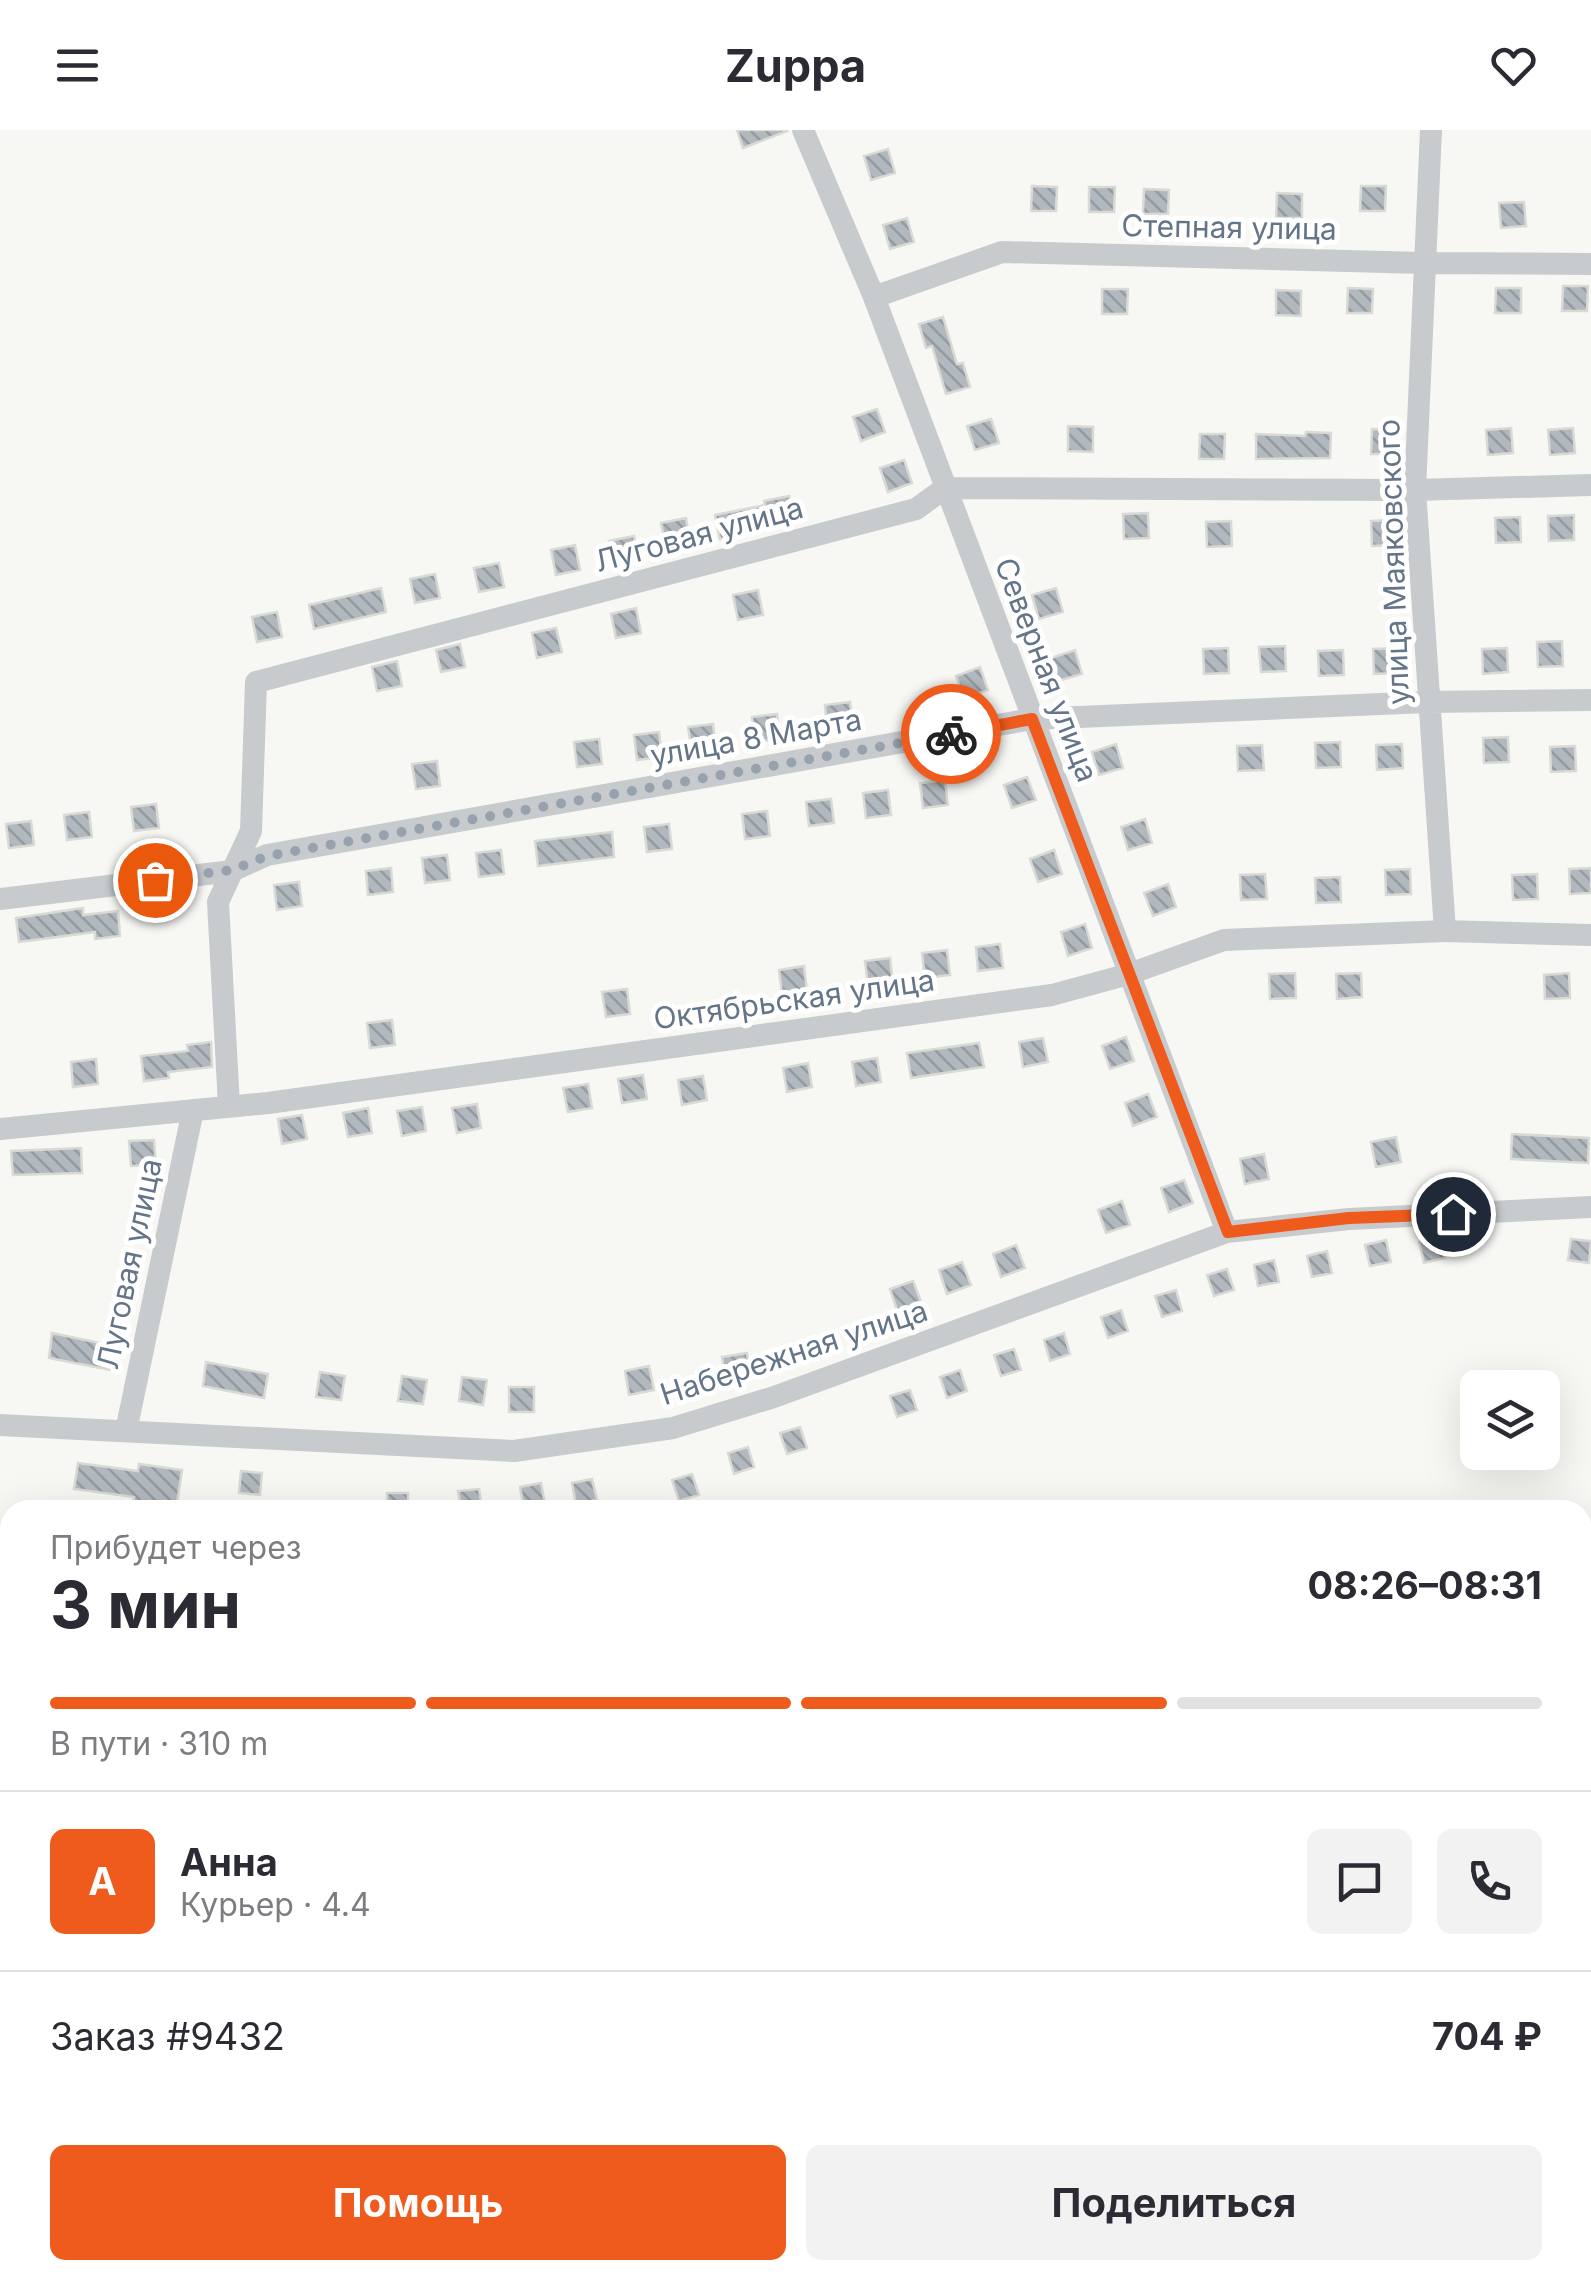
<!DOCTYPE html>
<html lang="ru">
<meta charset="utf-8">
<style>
:root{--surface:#fff;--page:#f2f2f3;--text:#2b2b33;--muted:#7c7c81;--line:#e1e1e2;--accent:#ef5b1c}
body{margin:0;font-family:Inter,sans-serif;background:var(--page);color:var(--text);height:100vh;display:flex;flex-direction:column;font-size:38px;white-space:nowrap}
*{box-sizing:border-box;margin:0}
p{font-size:32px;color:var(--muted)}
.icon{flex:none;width:55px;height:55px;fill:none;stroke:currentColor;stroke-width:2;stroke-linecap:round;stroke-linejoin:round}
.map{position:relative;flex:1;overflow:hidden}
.details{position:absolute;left:0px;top:1370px;width:1592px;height:780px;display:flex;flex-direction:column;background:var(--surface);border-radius:30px 30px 0 0;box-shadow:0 10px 40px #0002}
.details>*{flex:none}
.fabs{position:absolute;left:1460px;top:1240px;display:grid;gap:20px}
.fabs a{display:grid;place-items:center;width:100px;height:100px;border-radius:15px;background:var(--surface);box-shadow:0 10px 40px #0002;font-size:50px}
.pin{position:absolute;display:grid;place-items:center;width:85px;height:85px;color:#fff;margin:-42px;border:5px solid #fff;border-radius:50%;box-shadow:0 2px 10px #0007}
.courier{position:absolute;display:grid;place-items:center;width:100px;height:100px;margin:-50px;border:8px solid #ef5b1c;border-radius:50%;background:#fff;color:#222;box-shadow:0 2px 12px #0007}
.summary em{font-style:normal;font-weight:700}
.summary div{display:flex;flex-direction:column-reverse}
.summary{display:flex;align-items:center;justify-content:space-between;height:170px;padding:0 50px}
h1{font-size:65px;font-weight:700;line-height:75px}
.bar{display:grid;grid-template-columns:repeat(4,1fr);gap:15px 10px;align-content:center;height:120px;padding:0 50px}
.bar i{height:12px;border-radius:8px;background:var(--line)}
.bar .on{background:var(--accent)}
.bar p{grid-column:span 4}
.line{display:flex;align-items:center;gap:25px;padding:0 50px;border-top:2px solid var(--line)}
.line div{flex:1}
.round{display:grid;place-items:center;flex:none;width:105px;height:105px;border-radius:15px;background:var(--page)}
.button{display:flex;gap:20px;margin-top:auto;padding:20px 50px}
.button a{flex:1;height:115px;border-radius:15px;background:var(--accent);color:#fff;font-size:40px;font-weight:700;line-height:115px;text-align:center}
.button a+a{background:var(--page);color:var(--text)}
header{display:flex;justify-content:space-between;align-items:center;height:130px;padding:0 50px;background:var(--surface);font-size:45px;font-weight:700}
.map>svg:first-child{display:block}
</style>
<header><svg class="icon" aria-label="menu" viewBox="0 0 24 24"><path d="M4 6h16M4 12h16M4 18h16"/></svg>Zuppa<svg class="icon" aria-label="heart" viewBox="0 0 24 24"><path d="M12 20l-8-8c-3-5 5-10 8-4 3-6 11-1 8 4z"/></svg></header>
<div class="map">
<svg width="1591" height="2150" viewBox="0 0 1591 2150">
<defs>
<pattern id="building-back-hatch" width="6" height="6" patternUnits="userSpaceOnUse" patternTransform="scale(2.5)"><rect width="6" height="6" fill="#b2b9be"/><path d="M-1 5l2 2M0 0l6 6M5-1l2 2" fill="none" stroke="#949ba0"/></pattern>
</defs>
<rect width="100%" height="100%" fill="#f7f7f4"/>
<path fill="url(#building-back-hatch)" stroke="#d9d9d6" stroke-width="2.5" d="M737,0H786L787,1L743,18Z
M888,19L895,43L871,50L864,26Z
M1032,56L1057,57L1056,81H1031Z
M1361,56H1386L1385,81H1360Z
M1089,57H1115L1114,82H1089Z
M1144,59L1169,60L1168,84H1143Z
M1277,63L1302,64V88H1276Z
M1524,72L1526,96L1501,98L1499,73Z
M907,88L914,112L890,119L883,95Z
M1563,156H1588L1587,181H1562Z
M1348,158L1373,159L1372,183H1347Z
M1496,158H1521V183H1495Z
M1102,159H1128L1127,184H1102Z
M1276,160L1301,161V186L1276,185Z
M943,187L957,234L963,233L970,257L946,264L932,216L926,218L919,194Z
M877,279L885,302L861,311L853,287Z
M991,289L999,313L975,320L967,296Z
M1068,296L1093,297V322L1068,321Z
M1511,298L1513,323L1488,325L1486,300Z
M1573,298L1575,323L1550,325L1548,300Z
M1372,299L1397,300L1396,324H1371Z
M1306,302L1331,303L1330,328L1256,329V304L1305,306Z
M1200,304H1225L1224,329H1199Z
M904,330L912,353L888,362L880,338Z
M789,366L794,390L744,400L745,404L720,409L715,385L765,375L764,371Z
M1148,383L1149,408L1124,409L1123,384Z
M1574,385V410L1549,411L1548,386Z
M1520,387L1521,412L1496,413L1495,388Z
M686,388L690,412L666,417L661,393Z
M1396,390L1397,415L1372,416L1371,391Z
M1231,391L1232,416L1207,417L1206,392Z
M634,406L638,430L614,436L609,411Z
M575,415L580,440L556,445L551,420Z
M499,433L504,457L479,462L474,438Z
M435,444L440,468L415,473L410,449Z
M381,458L386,482L314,499L309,475Z
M1056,458L1063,482L1039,489L1032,465Z
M758,460L763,485L738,490L733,465Z
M636,478L641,503L616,508L611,484Z
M277,482L282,507L257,512L252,487Z
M556,498L562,522L537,528L532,503Z
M1562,511L1563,536L1538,537L1537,512Z
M460,514L465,537L441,542L436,520Z
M1285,516L1286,541L1261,542L1259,517Z
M1228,518L1229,543L1204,544L1203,519Z
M1398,518L1399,543L1374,544L1373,519Z
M1507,518L1508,542L1483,544L1482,519Z
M1075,520L1082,544L1058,551L1051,528Z
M1343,520L1344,545L1319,546L1318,521Z
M397,531L402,556L377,561L372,537Z
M980,537L988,560L964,569L956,546Z
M850,572L853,597L827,599L825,575Z
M777,584L780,609L755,612L752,587Z
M713,594L716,619L692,622L688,597Z
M659,602L662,627L637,630L634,605Z
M1508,607L1509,632L1484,633L1483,608Z
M599,609L602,634L577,637L574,612Z
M1340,612L1341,637L1316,638L1315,613Z
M1116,614L1123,638L1099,645L1092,622Z
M1402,614L1403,638L1377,640L1376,615Z
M1262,615L1264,640L1238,641L1237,616Z
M1575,616L1576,641L1551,642L1550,617Z
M437,631L440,656L416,659L412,634Z
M1027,647L1036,670L1012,678L1004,655Z
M945,650L948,675L923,678L920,653Z
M888,660L891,685L866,688L863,663Z
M831,669L834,693L809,696L806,672Z
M156,674L159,698L134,701L131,677Z
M767,681L770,706L745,709L742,684Z
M89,682L92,707L67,710L64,685Z
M1145,689L1152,713L1128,720L1121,697Z
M31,691L34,715L9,718L6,694Z
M669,694L672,719L647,722L644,697Z
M612,702L614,727L538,736L535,711Z
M501,720L504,744L479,747L476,723Z
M1054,720L1062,744L1038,752L1030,729Z
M447,725L450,750L425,753L422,728Z
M391,738L393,762L368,765L366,741Z
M1591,738V763L1570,764L1569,739Z
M1410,739L1411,764L1386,765L1385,740Z
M1265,744L1267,769L1241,770L1240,745Z
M1537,744L1538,769L1513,770L1512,745Z
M1340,747L1341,772L1316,773L1315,748Z
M299,752L302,776L277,780L274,755Z
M1168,754L1176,777L1153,786L1144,763Z
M83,778V785L118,781L120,806L95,809V802L19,812L16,788Z
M1085,794L1092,818L1068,826L1061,802Z
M1000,814L1003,838L978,841L976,817Z
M947,820L950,845L925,848L922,823Z
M890,828L893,853L868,856L865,831Z
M804,836L807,861L782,864L779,840Z
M1295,843L1296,868L1270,869L1269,844Z
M1361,843L1362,867L1337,869L1336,844Z
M1569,843L1570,868L1545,869L1544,845Z
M627,859L630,884L606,887L602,862Z
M392,890L395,915L370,918L367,893Z
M1126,907L1134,931L1110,939L1102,916Z
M1043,908L1048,932L1023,937L1019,912Z
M211,912L212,937L168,942L169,948L144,951L141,926L188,921L187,915Z
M979,913L984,937L911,948L907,923Z
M877,928L881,952L856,956L852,932Z
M96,929L98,954L73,957L71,932Z
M808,933L812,957L787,962L783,938Z
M643,945L647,969L622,973L618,949Z
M703,946L707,970L682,975L678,950Z
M588,954L592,978L568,982L563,958Z
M1148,964L1157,987L1133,996L1125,973Z
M477,974L481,998L457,1003L452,978Z
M422,977L426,1001L402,1006L397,981Z
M368,978L372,1003L348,1007L343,983Z
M302,985L307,1009L282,1014L278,989Z
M1512,1004L1589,1008L1588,1033L1511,1029Z
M1396,1007L1401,1032L1376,1037L1371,1012Z
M154,1010L156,1035L131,1036L129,1011Z
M81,1018L82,1043L13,1045L11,1021Z
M1264,1024L1269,1049L1245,1054L1240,1029Z
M1184,1050L1193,1073L1169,1082L1161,1058Z
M1122,1071L1130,1095L1106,1103L1098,1080Z
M1440,1107L1445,1128L1424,1133L1419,1112Z
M1571,1109L1591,1111L1589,1133L1568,1130Z
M1386,1110L1391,1132L1370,1136L1365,1115Z
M1016,1115L1025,1138L1001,1147L993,1124Z
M1327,1121L1332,1143L1312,1147L1307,1126Z
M1274,1130L1279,1152L1258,1156L1254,1135Z
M962,1132L971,1155L947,1164L939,1140Z
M1227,1139L1234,1160L1214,1166L1207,1145Z
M913,1151L922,1174L898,1183L890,1159Z
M1176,1160L1182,1181L1162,1187L1155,1166Z
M1121,1180L1128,1201L1108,1208L1101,1187Z
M52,1203L114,1216L111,1240L49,1228Z
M1064,1203L1070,1224L1050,1231L1044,1210Z
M1014,1219L1021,1240L1001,1246L994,1225Z
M747,1223L751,1248L726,1251L722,1227Z
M206,1232L268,1244L264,1268L203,1256Z
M649,1236L654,1260L629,1265L625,1241Z
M960,1240L967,1261L947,1268L940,1247Z
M320,1242L345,1246L341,1270L316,1267Z
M402,1246L427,1250L423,1274L398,1271Z
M462,1247L487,1250L483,1275L459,1271Z
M509,1257H534V1282H509Z
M910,1260L917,1280L897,1287L890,1266Z
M800,1297L807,1318L787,1324L780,1303Z
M748,1317L754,1337L734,1344L728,1323Z
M78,1333L138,1341L139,1334L182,1340L176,1380H132L134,1367L74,1359Z
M241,1341L262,1343L260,1365L239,1363Z
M692,1344L699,1365L679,1371L672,1350Z
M592,1349L597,1370L576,1374L572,1353Z
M541,1353L545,1374L524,1378L520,1357Z
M479,1359L482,1380H461L458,1361Z
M387,1363H408V1380H387Z"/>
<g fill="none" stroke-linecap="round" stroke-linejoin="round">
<path stroke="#c7cbce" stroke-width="22" d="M803,0L874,167L1227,1102
M1431,0L1415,360L1445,801
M874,167L1002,122L1424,133L1591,134
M0,769L232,741L267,725L1032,589L1427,572L1591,570
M229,976L218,772L251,701L256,552L916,379L945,358L1415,360L1591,355
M0,999L268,973L1052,865L1129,844L1224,810L1445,801L1591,805
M0,1295L514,1321L673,1298L774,1267L1227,1102L1349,1089L1591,1077
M126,1301L193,980"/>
</g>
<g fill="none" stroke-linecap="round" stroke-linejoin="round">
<path stroke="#97a2ad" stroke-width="10" stroke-dasharray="0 18" d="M155,750L232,740L267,726L951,604"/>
<path stroke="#ef5b1c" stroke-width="12" d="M951,604L1032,589L1228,1102L1349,1088L1453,1084"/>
</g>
<g text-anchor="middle" stroke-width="10" stroke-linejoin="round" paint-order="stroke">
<g font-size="30" fill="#647587" stroke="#fff">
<text transform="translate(1229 98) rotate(1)" y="10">Степная улица</text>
<text transform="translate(699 405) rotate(-15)" y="10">Луговая улица</text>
<text transform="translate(1394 432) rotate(-92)" y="10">улица Маяковского</text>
<text transform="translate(1046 540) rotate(69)" y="10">Северная улица</text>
<text transform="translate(756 608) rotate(-10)" y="10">улица 8 Марта</text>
<text transform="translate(794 870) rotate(-8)" y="10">Октябрьская улица</text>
<text transform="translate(130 1134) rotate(-78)" y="10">Луговая улица</text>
<text transform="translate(794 1223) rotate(-18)" y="10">Набережная улица</text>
</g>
</g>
</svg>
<div class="fabs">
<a><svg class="icon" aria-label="layers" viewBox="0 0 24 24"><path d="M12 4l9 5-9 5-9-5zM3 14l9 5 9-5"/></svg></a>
</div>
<div class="pin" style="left:155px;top:750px;background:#ea580c"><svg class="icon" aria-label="bag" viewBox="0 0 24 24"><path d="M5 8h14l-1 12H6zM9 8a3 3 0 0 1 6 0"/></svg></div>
<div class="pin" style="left:1453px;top:1084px;background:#1f2937"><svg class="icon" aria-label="home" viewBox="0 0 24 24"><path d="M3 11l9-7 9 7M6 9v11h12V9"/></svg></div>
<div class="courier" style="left:951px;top:604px"><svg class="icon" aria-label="bike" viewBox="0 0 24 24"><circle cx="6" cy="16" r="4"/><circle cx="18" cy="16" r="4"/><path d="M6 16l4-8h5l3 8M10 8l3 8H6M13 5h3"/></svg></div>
<section class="details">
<div class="summary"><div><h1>3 мин</h1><p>Прибудет через</p></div><em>08:26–08:31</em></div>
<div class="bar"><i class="on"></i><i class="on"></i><i class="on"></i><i></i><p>В пути · 310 m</p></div>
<div class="line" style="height:180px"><b class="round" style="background:var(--accent);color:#fff">А</b><div><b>Анна</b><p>Курьер · 4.4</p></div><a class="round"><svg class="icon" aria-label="chat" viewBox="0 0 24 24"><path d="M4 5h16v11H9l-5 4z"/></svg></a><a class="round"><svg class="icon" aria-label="phone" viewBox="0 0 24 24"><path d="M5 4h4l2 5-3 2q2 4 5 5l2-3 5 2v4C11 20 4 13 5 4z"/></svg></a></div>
<div class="line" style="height:130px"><div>Заказ #9432</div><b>704 ₽</b></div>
<div class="button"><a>Помощь</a><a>Поделиться</a></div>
</section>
</div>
